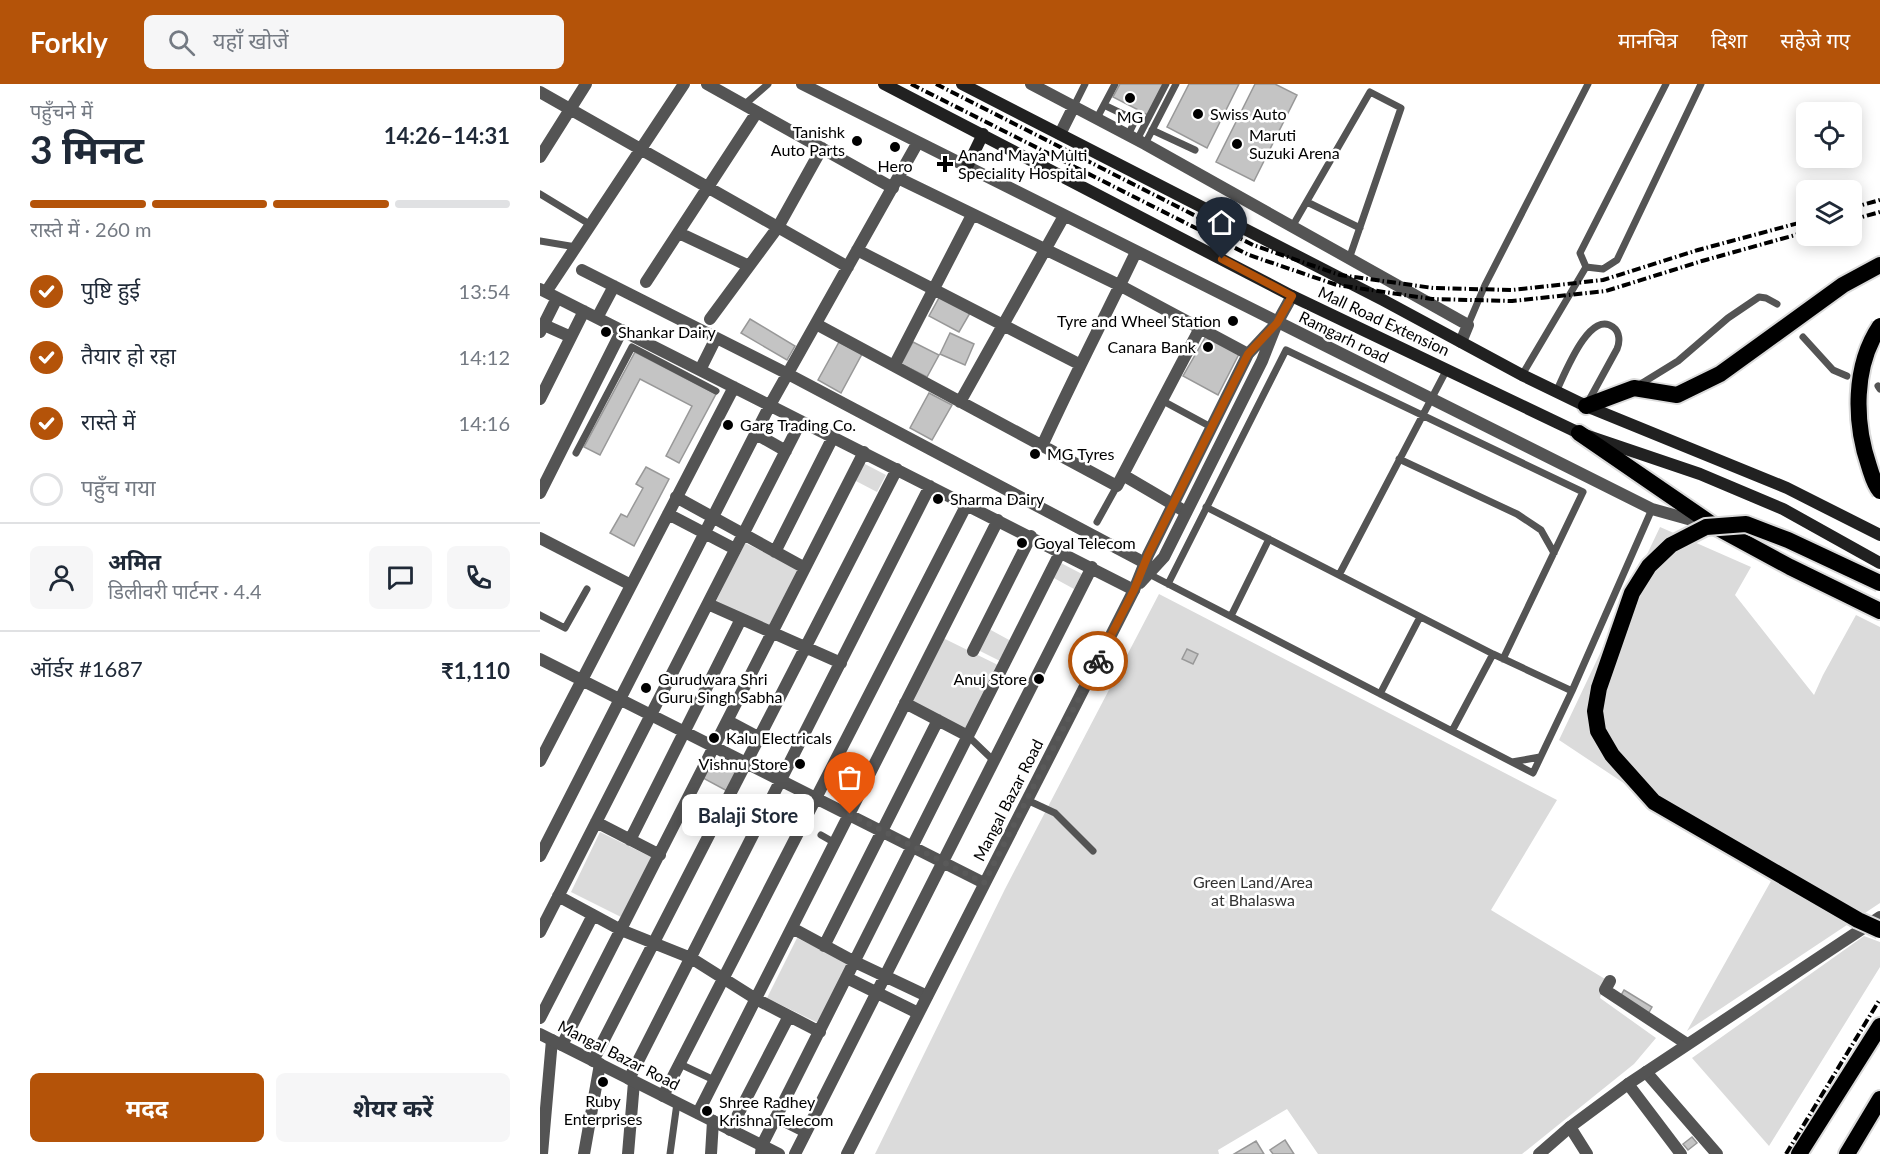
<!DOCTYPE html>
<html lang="hi">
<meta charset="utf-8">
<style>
:root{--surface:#fff;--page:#f6f6f7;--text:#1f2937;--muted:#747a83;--line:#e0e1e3;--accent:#b45309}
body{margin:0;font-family:Lato,"Noto Sans Devanagari",sans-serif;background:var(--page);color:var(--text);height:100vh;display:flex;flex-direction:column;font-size:22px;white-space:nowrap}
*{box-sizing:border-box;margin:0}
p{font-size:20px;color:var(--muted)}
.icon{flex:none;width:33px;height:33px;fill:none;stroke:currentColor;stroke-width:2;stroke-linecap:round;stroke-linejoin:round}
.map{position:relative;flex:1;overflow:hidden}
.drawer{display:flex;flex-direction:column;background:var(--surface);width:540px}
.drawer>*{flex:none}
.tools{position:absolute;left:1256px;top:18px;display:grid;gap:12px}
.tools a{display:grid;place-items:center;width:66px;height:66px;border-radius:9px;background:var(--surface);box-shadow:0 3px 15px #0003;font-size:30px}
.pin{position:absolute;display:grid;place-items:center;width:51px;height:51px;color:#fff;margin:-62px -26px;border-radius:50% 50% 50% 0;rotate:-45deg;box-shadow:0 0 6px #0007}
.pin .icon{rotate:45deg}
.courier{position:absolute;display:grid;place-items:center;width:60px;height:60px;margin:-30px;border:4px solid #b45309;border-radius:50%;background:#fff;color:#222;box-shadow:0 2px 8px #0007}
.bubble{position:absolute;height:42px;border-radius:9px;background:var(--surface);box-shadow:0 3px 15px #0003;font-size:20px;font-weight:700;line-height:42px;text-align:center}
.overview em{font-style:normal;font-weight:700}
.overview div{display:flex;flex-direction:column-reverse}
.overview{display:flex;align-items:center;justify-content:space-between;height:102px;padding:0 30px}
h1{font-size:39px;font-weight:700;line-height:45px}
.bar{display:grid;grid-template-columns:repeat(4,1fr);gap:9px 6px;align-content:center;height:72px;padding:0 30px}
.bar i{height:8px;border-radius:4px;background:var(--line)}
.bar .active{background:var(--accent)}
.bar p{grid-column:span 4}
.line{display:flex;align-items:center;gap:15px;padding:0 30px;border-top:2px solid var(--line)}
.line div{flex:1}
.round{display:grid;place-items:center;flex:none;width:63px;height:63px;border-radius:9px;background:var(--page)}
ol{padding:0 30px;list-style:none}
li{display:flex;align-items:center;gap:18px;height:66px}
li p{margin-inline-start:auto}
li .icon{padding:6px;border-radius:50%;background:var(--accent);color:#fff;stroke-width:4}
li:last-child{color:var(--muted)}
li i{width:33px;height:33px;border:3px solid var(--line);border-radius:50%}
.action{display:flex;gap:12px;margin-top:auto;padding:12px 30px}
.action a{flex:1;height:69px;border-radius:9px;background:var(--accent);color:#fff;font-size:24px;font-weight:700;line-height:69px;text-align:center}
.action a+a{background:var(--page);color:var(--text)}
header{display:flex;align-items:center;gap:36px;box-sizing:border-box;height:84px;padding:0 30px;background:var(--accent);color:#fff}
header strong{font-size:28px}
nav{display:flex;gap:33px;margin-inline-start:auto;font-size:21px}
.search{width:420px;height:54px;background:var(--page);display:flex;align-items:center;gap:15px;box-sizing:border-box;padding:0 21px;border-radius:9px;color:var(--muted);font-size:22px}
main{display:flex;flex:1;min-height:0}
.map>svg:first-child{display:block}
</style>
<header>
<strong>Forkly</strong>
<div class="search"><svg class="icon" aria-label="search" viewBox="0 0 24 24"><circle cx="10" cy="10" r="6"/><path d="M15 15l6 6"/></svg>यहाँ खोजें</div>
<nav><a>मानचित्र</a><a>दिशा</a><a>सहेजे गए</a></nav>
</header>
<main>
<section class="drawer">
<div class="overview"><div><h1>3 मिनट</h1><p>पहुँचने में</p></div><em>14:26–14:31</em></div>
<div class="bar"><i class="active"></i><i class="active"></i><i class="active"></i><i></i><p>रास्ते में · 260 m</p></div>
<ol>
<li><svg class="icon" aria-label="check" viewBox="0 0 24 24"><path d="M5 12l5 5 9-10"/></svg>पुष्टि हुई<p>13:54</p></li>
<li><svg class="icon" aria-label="check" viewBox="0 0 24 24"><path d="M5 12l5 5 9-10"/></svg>तैयार हो रहा<p>14:12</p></li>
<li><svg class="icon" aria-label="check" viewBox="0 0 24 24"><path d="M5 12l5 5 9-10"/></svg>रास्ते में<p>14:16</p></li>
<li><i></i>पहुँच गया</li>
</ol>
<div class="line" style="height:108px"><a class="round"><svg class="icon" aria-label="person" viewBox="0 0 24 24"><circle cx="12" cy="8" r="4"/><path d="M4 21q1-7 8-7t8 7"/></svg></a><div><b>अमित</b><p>डिलीवरी पार्टनर · 4.4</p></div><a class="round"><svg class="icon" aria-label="chat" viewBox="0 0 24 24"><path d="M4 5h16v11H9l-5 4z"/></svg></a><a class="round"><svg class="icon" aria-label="phone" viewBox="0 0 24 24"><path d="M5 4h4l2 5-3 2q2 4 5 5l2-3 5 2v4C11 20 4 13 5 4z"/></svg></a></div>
<div class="line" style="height:78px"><div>ऑर्डर #1687</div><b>₹1,110</b></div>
<div class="action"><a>मदद</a><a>शेयर करें</a></div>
</section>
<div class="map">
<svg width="1340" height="1070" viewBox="0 0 1340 1070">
<rect width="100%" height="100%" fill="#fff"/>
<path fill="#dbdbdb" d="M323,379L346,391L337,408L314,396Z
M1120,443L1211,483L1195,511L1274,611L1283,591L1316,531L1340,543V819L1147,947L1231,797L1019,656Z
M205,459L258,484L228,544L175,519Z
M519,478L542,490L534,505L512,493Z
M619,510L1017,716L951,826L1065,895L1060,914L1116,954L1094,980L982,1070H778L747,1025L678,1066L679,1070H335L465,805Z
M449,545L471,557L460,577L438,566Z
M403,554L460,582L426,646L371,618Z
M60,748L113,774L83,834L31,808Z
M1324,852L1340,858V883L1229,1062L1152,974Z
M257,854L310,880L280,940L227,914Z"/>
<path fill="#c4c4c4" stroke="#989898" stroke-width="1.5" d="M580,0H624L608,31L573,13Z
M649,0H699L667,64L627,43Z
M715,0H735L757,11L714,97L676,78Z
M400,212L430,229L419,248L389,232Z
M210,235L255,262L247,276L201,249Z
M410,249L434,260L425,281L400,270Z
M666,252L699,270L678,311L643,292Z
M299,258L322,270L301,309L278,296Z
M373,258L399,271L387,293L361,280Z
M95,268L176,310L139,379L126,372L152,322L100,295L60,371L44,363Z
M389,309L412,321L392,356L370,344Z
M106,383L129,395L94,462L70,449L81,430L87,433L103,404L96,400Z
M647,565L658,570L653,580L642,575Z
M173,675L199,688L189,708L163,694Z
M1084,906L1112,923L1108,930L1080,913Z
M1152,1053L1157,1059L1148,1066L1143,1060Z
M745,1056L754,1070H733L730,1066Z
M716,1057L724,1070H694Z"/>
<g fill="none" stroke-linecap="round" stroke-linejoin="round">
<g stroke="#dbdbdb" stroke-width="20">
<path id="trunk" d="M1046,322L1094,304L1137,311L1180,290L1303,201L1340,181
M1039,349L1176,443L1250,483L1340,527
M1259,1070L1340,942
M1307,1070L1340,1015"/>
</g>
<path stroke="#545454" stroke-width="7" d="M204,21L228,0
M564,21L593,35L594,39L588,51
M534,22L545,0
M557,34L575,0
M612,46L655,66
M597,56L626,0
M605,60L636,0
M0,110L51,141
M767,118L820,144
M752,143L830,8L861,24L809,175
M0,157L36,163
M1046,183L1063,185L1077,176L1161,0
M1046,183L1040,169L1126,0
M928,241L945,201L1048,0
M1263,253L1293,286L1307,292
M982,291L1046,183
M1099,301L1138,277L1188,234L1219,213L1226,214L1237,220
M1338,302L1340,305
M1016,308C1024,292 1049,225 1073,243C1080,248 1080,258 1077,265L1048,318
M623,317L671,343
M36,369L92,263L176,307
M859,375L977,430L1001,446L1014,469
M666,423L953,570L1032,607
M557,438L577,402
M607,489L993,689L1032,607L1112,425
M799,491L907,285
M628,500L746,266L1043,408L963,575
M0,531L25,544L47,505
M691,532L729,455
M840,610L880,533
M912,647L953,570
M428,652L454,677
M972,678L1000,673
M487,716L515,729L553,767
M281,751L295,759
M140,980L174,996
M130,1070L137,1019"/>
<path stroke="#545454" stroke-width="12" d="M167,0L353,104
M262,0L1112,425L1166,440
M491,0L605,60L928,241L921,258
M0,8L308,183
M520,50L534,22
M0,73L46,0
M358,94L581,202L708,270
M139,149L209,182
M317,166L539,280
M42,186L248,290L605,479
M106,198L217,28
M0,205L594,506
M6,208L144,0
M57,234L74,202
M170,235L238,143L282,64
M276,240L577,402L660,244
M4,241L31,253
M0,248L17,214
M354,282L432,131
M160,286L176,254
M0,315L44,227
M420,318L524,132
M216,350L246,367
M502,362C532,296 565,233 596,168
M583,391L646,428
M0,409L82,246
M136,413L265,484
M128,430L195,465
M0,454L91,501
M235,468L293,353
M168,520L301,579
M433,567L491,452
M0,575L444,799
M365,619L428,652
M188,637L220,654
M0,677L194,303
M56,738L120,771
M90,756L201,535
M0,772L230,321L378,58
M18,812L81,846L151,874L216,915L280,948
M252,844L315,878L387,912
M0,848L261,337
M284,862L398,636
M307,894L378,929
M1070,897L1065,906L1147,960
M0,934L53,831
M22,961L324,368
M53,977L357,385
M1106,988L1177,1070
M89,995L390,402
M1088,1000L1141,1070
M123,1012L427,420
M158,1029L458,436
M236,1033L266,1048
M1030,1043L1047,1070
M190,1046L249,932
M2,1070L12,956
M44,1070L60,980
M88,1070L94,998
M171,1070L173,1037
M221,1070L222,1061L521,467
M255,1070L552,483"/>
<path stroke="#545454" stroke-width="12" d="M600,499L624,473L722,277L737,239L752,212
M0,950L239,1070
M307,1070L594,506L608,471L708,270L737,239
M999,1070L1030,1043L1088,1000L1340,833"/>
<path stroke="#212121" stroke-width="12" d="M344,0L752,212L1039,349L1160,390L1243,425L1340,479
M422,0L843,216L982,291L1046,322L1247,404L1340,451
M427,83L443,50"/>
<use href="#trunk" stroke="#000" stroke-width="16"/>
<path stroke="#000" stroke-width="4" stroke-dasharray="9 3 1.5 3" stroke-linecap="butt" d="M371,0L709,171L797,201L892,215L972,217L1066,207L1162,177L1266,148
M396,0L713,161L800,191L893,204L972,206L1063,196L1158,166L1266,137
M1311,124L1340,116
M1311,136L1340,128
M1246,1070L1340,915"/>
<g stroke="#dbdbdb" stroke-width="20" stroke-linecap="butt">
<path id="trunk-bridge" d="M1340,242C1313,282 1314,338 1329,382C1332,391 1334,400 1340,407
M1340,499L1248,456L1206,440L1166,443L1131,461L1109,482L1092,509L1059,604L1055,627L1058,647L1072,671L1114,718L1318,836L1340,846"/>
</g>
<use href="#trunk-bridge" stroke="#000" stroke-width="16"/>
</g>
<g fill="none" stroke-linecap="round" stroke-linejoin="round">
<path stroke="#595959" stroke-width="6" stroke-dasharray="0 10.8" d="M310,730L444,799L558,577"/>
<path stroke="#b45309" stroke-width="8" d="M558,577L594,506L608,471L708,270L737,239L752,212L682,175"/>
</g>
<g fill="#000" stroke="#fff" stroke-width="2">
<circle cx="590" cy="14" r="6"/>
<circle cx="658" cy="30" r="6"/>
<circle cx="317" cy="57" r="6"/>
<circle cx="697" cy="60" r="6"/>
<circle cx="355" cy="63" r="6"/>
<path d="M402 71h6v6h6v6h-6v6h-6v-6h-6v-6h6z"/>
<circle cx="693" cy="237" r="6"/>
<circle cx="66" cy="248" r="6"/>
<circle cx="668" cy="263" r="6"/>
<circle cx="188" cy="341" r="6"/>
<circle cx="495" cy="370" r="6"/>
<circle cx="398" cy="415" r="6"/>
<circle cx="482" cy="459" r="6"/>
<circle cx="499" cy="595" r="6"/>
<circle cx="106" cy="604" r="6"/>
<circle cx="174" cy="654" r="6"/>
<circle cx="260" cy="680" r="6"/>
<circle cx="63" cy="998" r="6"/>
<circle cx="167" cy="1027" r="6"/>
</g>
<g text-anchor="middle" stroke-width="5" stroke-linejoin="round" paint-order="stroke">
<g font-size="16" fill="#000" stroke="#fff" text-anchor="start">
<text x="670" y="36">Swiss Auto</text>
<text x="590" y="39" text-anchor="middle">MG</text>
<text x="305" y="54" text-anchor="end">Tanishk<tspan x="305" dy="18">Auto Parts</tspan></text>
<text x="709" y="57">Maruti<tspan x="709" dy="18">Suzuki Arena</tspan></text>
<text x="418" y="77">Anand Maya Multi<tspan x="418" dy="18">Speciality Hospital</tspan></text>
<text x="355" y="88" text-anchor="middle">Hero</text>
<text x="681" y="243" text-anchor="end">Tyre and Wheel Station</text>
<text x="78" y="254">Shankar Dairy</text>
<text x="656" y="269" text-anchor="end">Canara Bank</text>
<text x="200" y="347">Garg Trading Co.</text>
<text x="507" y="376">MG Tyres</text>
<text x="410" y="421">Sharma Dairy</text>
<text x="494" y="465">Goyal Telecom</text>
<text x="118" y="601">Gurudwara Shri<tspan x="118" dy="18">Guru Singh Sabha</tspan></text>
<text x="487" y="601" text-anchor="end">Anuj Store</text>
<text x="186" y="660">Kalu Electricals</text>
<text x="248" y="686" text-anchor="end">Vishnu Store</text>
<text x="63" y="1023" text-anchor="middle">Ruby<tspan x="63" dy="18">Enterprises</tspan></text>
<text x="179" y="1024">Shree Radhey<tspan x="179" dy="18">Krishna Telecom</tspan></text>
</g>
<g font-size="16" fill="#000" stroke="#fff">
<text transform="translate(844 237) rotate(25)" y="6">Mall Road Extension</text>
<text transform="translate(804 253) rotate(26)" y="6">Ramgarh road</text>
<text transform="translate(468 716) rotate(-63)" y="6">Mangal Bazar Road</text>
<text transform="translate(79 971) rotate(27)" y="6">Mangal Bazar Road</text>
</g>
<g font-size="16" fill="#323232" stroke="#fff">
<text x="713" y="804">Green Land/Area<tspan x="713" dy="18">at Bhalaswa</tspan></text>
</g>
</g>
</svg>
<div class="tools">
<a><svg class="icon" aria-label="locate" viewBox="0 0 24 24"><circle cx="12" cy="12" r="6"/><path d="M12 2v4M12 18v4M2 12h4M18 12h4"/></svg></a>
<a><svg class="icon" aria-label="layers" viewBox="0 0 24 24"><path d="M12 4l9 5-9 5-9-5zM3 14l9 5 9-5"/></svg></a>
</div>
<div class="pin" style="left:310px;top:730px;background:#ea580c"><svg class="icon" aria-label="bag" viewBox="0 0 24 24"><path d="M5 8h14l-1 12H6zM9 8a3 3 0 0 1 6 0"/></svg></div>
<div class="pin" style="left:682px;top:175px;background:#1f2937"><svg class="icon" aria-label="home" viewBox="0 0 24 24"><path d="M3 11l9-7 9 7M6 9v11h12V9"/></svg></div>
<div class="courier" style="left:558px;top:577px"><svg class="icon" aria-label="bike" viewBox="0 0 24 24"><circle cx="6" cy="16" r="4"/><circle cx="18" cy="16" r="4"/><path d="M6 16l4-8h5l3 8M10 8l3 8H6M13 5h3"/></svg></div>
<div class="bubble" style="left:142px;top:710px;width:132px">Balaji Store</div>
</div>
</main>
